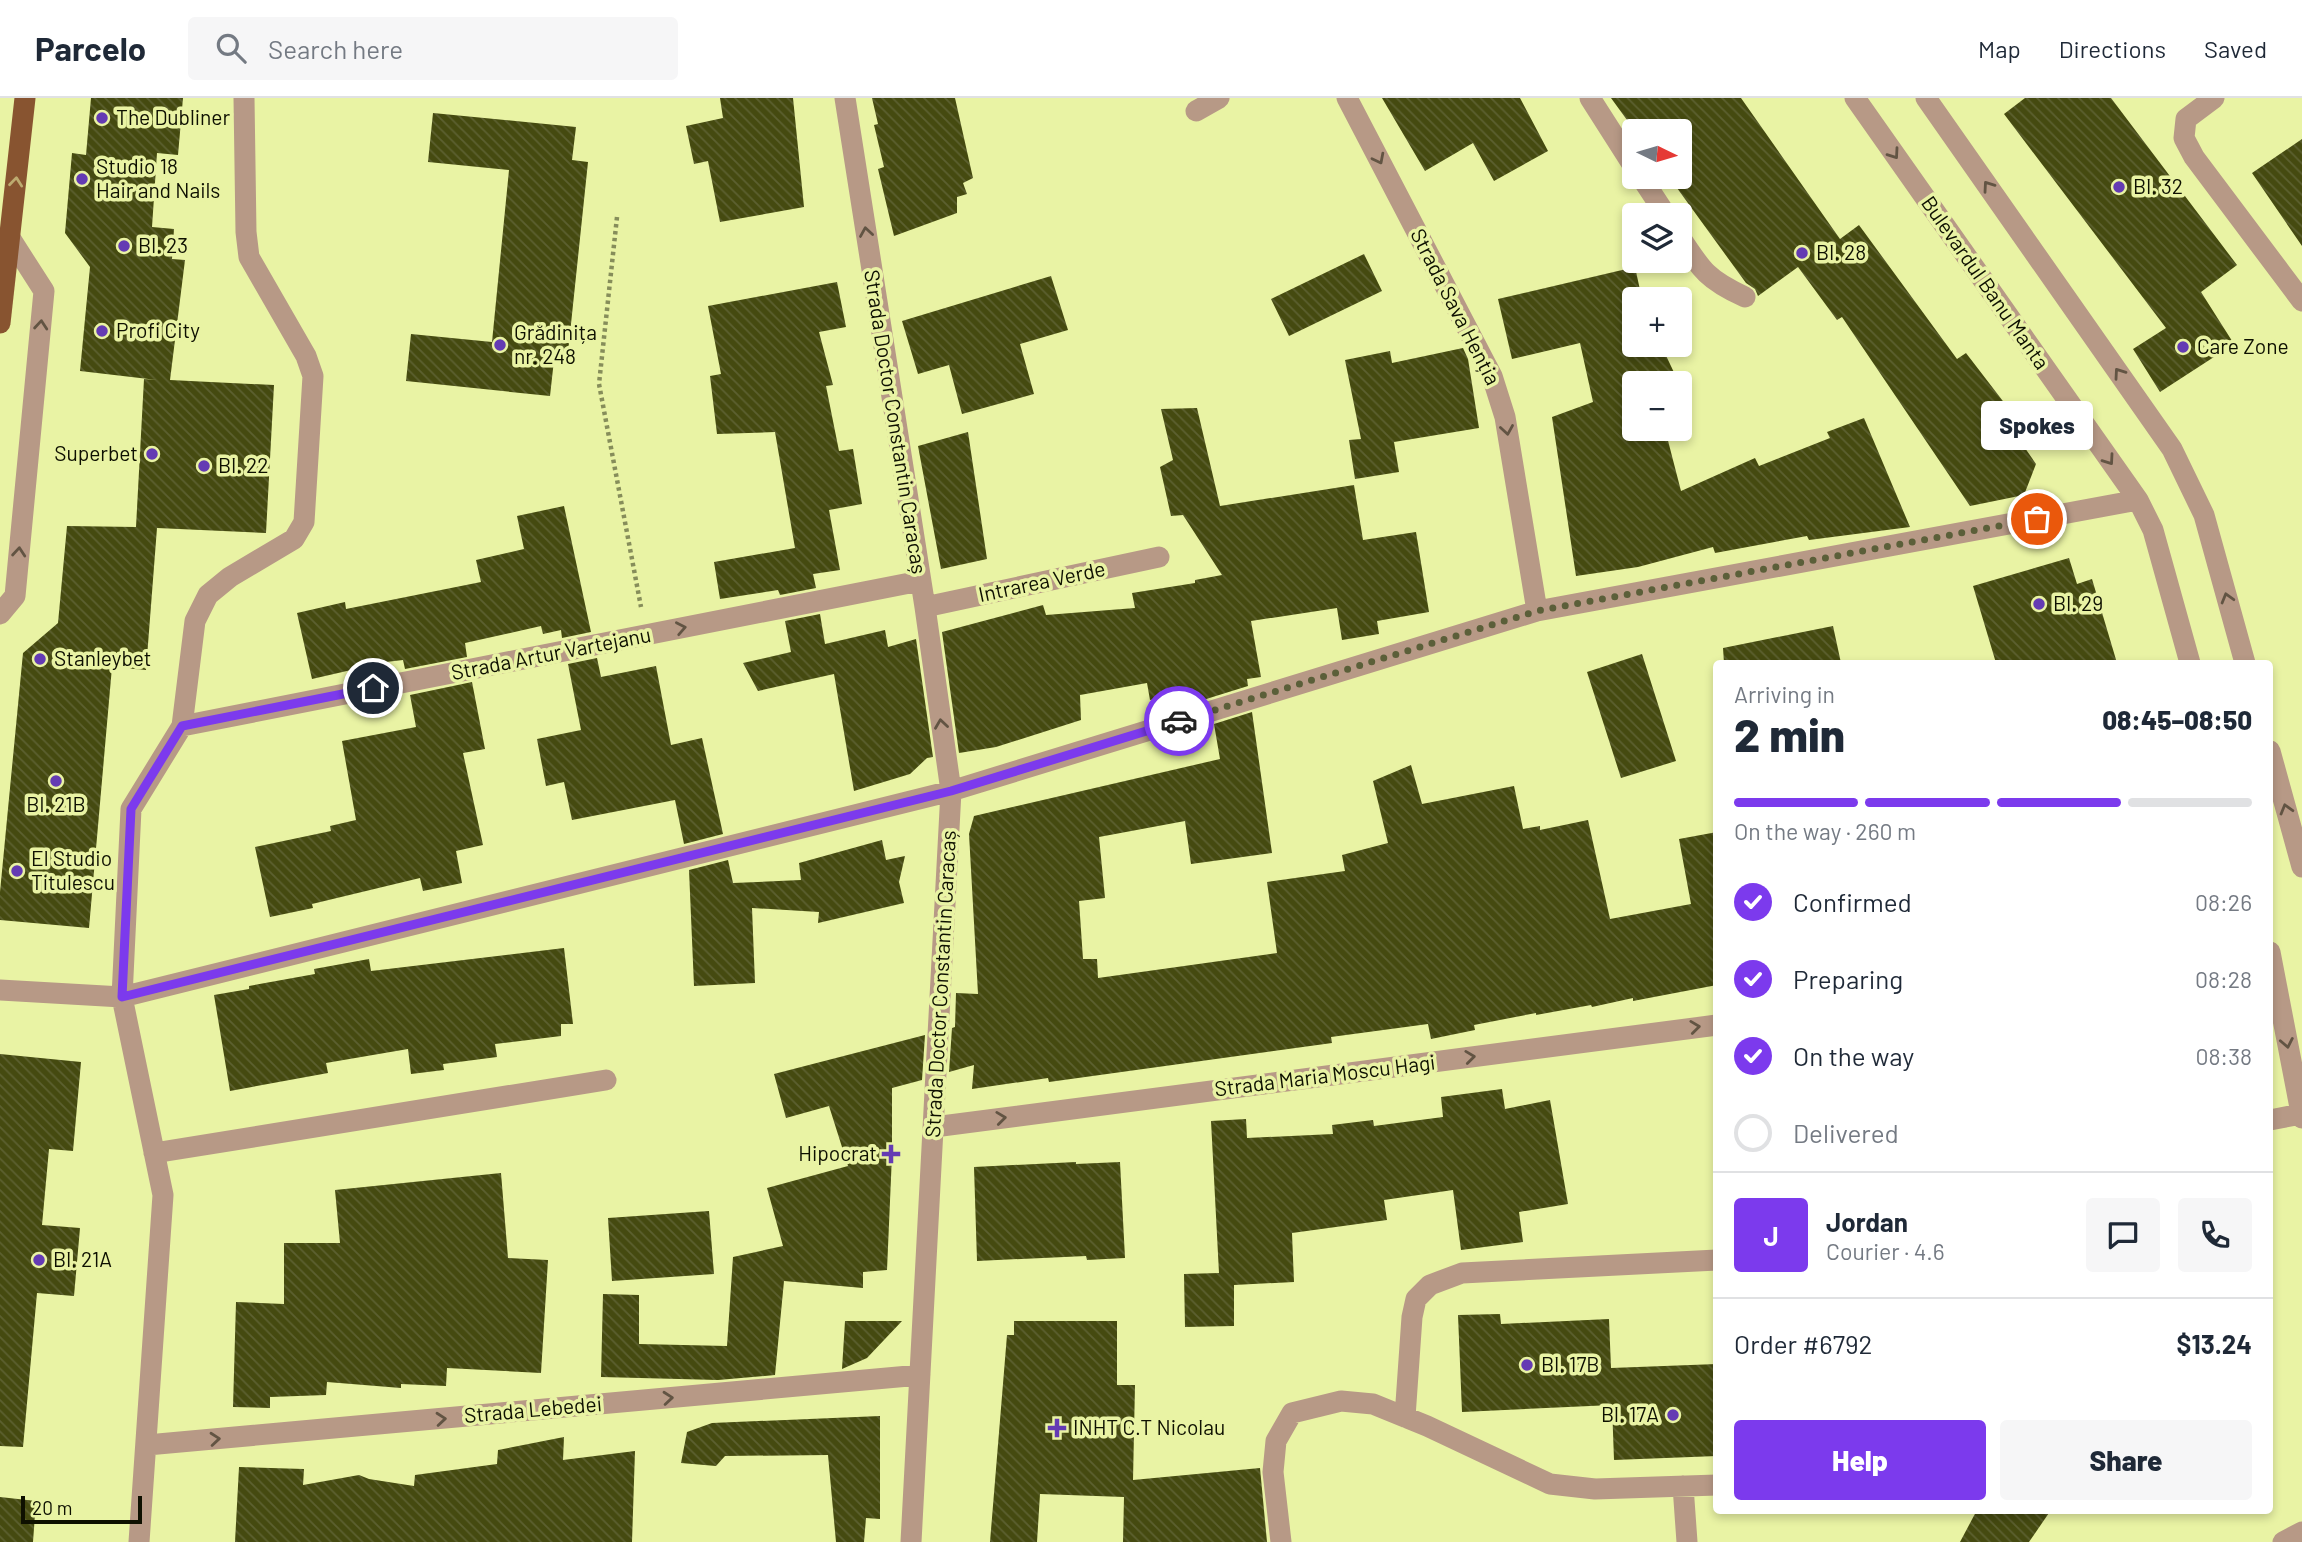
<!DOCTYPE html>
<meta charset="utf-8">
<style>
:root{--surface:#fff;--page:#f6f6f7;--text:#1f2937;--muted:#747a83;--line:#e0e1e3;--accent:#7c3aed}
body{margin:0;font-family:Barlow,sans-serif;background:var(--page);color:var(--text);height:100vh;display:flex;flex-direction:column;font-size:26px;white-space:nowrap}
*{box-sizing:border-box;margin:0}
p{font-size:23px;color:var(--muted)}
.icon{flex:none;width:38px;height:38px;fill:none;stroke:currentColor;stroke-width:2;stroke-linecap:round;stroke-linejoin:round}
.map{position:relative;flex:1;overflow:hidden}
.sheet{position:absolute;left:1713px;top:562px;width:560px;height:854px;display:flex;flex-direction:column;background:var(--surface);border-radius:7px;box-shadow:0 4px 10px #0003}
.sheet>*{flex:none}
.needle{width:46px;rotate:95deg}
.controls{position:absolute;left:1622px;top:21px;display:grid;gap:14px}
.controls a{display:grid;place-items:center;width:70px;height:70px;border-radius:7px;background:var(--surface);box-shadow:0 4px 10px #0003;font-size:35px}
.scale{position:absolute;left:21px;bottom:18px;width:121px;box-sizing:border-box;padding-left:7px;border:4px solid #0e1000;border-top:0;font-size:19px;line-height:24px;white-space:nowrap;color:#0e1000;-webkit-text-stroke:5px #e9f3a4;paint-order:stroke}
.pin{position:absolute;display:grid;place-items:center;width:60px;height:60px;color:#fff;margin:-30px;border:4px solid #fff;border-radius:50%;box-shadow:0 2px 7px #0007}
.courier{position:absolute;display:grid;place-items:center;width:70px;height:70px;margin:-35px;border:5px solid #7c3aed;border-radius:50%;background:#fff;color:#222;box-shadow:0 2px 9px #0007}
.bubble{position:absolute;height:49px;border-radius:7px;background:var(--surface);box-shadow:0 4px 10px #0003;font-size:23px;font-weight:800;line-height:49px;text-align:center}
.summary em{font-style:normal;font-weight:800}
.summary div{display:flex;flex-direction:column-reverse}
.summary{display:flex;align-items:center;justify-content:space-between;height:119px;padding:0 21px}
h1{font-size:46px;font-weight:800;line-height:52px}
.bar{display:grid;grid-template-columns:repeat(4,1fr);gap:10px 7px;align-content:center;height:84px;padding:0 21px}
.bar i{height:9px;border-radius:5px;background:var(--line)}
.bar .current{background:var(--accent)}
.bar p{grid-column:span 4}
.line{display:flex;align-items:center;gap:18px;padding:0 21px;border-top:2px solid var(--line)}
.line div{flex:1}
.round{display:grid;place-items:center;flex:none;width:74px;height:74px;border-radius:7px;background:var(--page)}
ol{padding:0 21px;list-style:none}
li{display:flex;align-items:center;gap:21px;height:77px}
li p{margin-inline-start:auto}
li .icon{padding:7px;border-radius:50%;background:var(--accent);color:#fff;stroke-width:4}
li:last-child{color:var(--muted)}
li i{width:38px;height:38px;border:4px solid var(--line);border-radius:50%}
.action{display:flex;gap:14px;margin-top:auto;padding:14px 21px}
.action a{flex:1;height:80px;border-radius:7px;background:var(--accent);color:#fff;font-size:28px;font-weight:800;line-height:80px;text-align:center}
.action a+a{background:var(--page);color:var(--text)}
header{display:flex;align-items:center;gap:42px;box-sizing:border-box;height:98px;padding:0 35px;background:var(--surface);border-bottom:2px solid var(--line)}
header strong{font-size:33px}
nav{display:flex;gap:38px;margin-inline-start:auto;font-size:24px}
.search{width:490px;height:63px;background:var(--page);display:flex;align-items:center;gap:18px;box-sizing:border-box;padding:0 24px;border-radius:7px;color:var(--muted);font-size:26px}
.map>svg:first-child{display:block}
</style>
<header>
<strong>Parcelo</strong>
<div class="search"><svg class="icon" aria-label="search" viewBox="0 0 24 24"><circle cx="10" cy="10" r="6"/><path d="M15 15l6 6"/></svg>Search here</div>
<nav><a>Map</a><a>Directions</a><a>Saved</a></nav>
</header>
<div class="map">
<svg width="2302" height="1444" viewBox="0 0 2302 1444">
<defs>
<pattern id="building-back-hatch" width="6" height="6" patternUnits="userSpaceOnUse" patternTransform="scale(1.75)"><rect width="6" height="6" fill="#454a10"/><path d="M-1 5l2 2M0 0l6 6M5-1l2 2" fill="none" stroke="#5c6030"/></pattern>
</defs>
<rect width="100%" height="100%" fill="#e9f3a4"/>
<path fill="url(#building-back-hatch)" d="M91,0H183L178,57L157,55L152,129L174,131L172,161L185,162L170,282L274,287L266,435L157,430L146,572L112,569L89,830L0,822V794L23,555L58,525L67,428L136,429L144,281L157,282L80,273L90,169L65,135L72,55L86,57Z
M720,0H793L804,109L720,124L708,63L694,66L686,28L723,20Z
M872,0H955L973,80L963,85L967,96L957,99V115L894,138L878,71L884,69L874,27L878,26Z
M1382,0H1520L1548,53L1494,83L1473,45L1425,73Z
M1611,0H1741L1840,141L1859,127L1957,261L1966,255L2019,324L2011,330L2036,366L2024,397L1970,408L1842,219L1837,222L1798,169L1758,198L1755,191L1746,185L1669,79H1680V33H1635Z
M2025,0H2111L2237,167L2201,194L2234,246L2160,294L2133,251L2166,230L2004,16Z
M433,15L576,29L572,62L588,64L567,264L554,262L550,298L406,283L411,236L492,244L509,72L428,64Z
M2302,41V148L2252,75Z
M1364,156L1382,193L1289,238L1271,201Z
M1635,169L1642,201H1634V247H1661L1679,285H1634V331H1665L1681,393L1755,360L1759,368L1830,340L1827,334L1864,320L1910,429L1809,442L1807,438L1715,455L1713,449L1638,469L1576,478L1552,319L1593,304L1580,245L1512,261L1498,201Z
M1051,178L1068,232L1020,246L1034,296L962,316L949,267L918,276L902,223Z
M837,184L846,229L819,234L833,287L826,288L839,353L853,351L862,406L829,412L840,472L813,476L816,490L780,497L778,492L720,501L714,464L795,450L775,334L717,336L710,278L721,276L708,208Z
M1463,250L1468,261L1479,330L1394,344L1399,374L1355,381L1349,342L1361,341L1345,262L1390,253L1392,265Z
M1197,310L1220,408L1354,387L1363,442L1416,434L1429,514L1377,523L1379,536L1342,542L1337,510L1251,523L1261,579L1247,581L1248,588L1171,612L1169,599L1150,602L1147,585L1080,597L1081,622L996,649L959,655L942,534L1043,507L1046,517L1135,510L1132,495L1195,485V482L1222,477L1183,417L1171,418L1160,369L1173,362L1161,311Z
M968,334L987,461L941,471L918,348Z
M564,408L591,534L562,540L561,532L543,536L541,528L465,545L467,559L405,571L403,562L386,564L312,581L297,515L345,504L346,511L481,484L476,462L524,451L517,418Z
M2069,460L2077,486L2092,481L2117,565H1996L1973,488Z
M820,516L825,546L885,532L888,549L916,541L933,659L927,660L910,676L854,693L834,576L758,593L743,565L791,554L785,523Z
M1833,528L1841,565H1724L1723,550Z
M1642,556L1676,663L1621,680L1587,574Z
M597,560L601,579L656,568L671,647L702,640L723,736L684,746L675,702L572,722L564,684L546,688L537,641L581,632L568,566Z
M472,584L485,651L463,655L483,747L456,753L462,785L423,793L420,780L312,806L313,810L270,819L255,749L331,733L330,728L356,722L342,643L416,629L410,597Z
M1252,614L1272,755L1191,766L1185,723L1099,739L1105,800L1079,803L1083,861H1097L1098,880L1277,855L1267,784L1345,773L1342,757L1388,745L1373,683L1411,667L1422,706L1514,688L1523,731L1540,728V732L1588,722L1610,821L1691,806L1679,741L1717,734V887L1633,903V900L1592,909L1591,907L1536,917V915L1474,927L1475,932L1431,941L1428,926L1331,939L1332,945L1049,984L1048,980L972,991L974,967L949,974L952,930L955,929L956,895L978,896L969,736L974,718L1220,661L1214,626Z
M882,742L886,762L905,758L899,784L904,805L818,825L819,814L752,810L755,885L694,888L689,772L728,762L733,785L801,782L799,765Z
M564,850L573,926H561V938L495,946L497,959L443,966L444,972L411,976L408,951L326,965L328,975L230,993L214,897L249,891V888L315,876L314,871L369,861L371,873Z
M925,937L922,982L892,990V1057L887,1172L863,1174V1190L784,1183L775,1277L718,1282L601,1279L603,1196L639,1197V1246L727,1248L733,1159L783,1148L767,1090L848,1068L829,1008L786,1020L774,976Z
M0,956L81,964L73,1053L49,1051L42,1127L80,1130L74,1198L37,1195L23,1349L0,1348Z
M1502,991L1505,1011L1550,1002L1568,1106L1519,1114L1523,1144L1461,1152L1453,1092L1384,1102L1387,1122L1292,1135L1294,1184L1234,1187V1228L1185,1229L1184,1176L1219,1175L1211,1023L1246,1021L1247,1040L1333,1036L1332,1027L1373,1022L1374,1028L1443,1019L1441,999Z
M1076,1064V1066L1120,1064L1125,1160L1087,1162L1086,1158L977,1163L974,1069Z
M501,1075L508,1160L548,1162L541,1275L447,1270L446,1288L401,1286V1290L327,1284L326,1297L270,1299V1310L233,1309L236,1204L284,1206V1145H340L335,1092Z
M709,1113L714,1176L612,1183L608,1120Z
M1500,1216L1501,1226L1609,1221L1611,1270L1717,1266V1358L1614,1362L1612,1307L1462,1314L1458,1217Z
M845,1223H902L867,1260L842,1271Z
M1014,1223H1117V1287H1135L1133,1382L1260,1370L1267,1444H1123L1124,1399L1040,1396L1037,1444H990L1007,1237H1014Z
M880,1318V1421L866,1420L864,1444H836L828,1357L725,1358L716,1368L681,1365L687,1334L712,1325Z
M564,1339L563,1362L635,1353L632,1444H235L239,1369L304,1371L303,1387L359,1377L369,1381L414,1388L415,1377L497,1366L498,1352Z
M0,1399L36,1403L33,1444H0Z
M1977,1412H2051L2029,1444H1960Z"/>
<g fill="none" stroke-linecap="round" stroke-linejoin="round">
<path stroke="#868d5a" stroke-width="4.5" stroke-dasharray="3.5 3.5" stroke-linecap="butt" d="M617,119L599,286L641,509"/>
<path stroke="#b79986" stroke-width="21" d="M845,0L925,509L951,693L911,1444
M1347,0L1492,278L1505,319L1537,513
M1590,0L1634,69
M1855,0L2138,402L2153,432L2190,565
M1926,0L2172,351L2204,417L2245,565
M2214,0L2186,21L2184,40L2194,59L2302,203
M1196,13L1219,0
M1641,79L1666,117
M1680,139C1702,173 1708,182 1745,199
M925,509L1159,459
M0,516L15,498L44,193L10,140
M182,628L920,483
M2270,653L2302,769
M2270,854L2302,1020
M0,892L122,899L951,693L1537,513L2138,402
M2270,1022L2301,1016
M934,1029L1717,927
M154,1055L606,982
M1405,1319L1412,1219L1416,1201L1430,1187L1462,1175L1717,1162
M147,1347L920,1277
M1683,1388L1687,1444
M139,1444L163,1097L122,899L131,711L182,628L195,523L208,497L230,479L294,441L304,424L313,278L306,258L249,159L246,134L244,0
M1281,1444L1273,1374L1276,1343L1292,1315L1341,1303L1373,1306L1427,1328L1550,1386L1595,1391L1717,1387
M2283,1444L2302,1434"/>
<path stroke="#885430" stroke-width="21" d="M0,225L25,0"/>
</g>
<defs><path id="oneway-chevron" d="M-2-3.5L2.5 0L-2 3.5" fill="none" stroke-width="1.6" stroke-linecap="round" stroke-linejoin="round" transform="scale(1.75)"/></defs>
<g stroke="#625443">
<use href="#oneway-chevron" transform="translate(1894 56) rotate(55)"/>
<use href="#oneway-chevron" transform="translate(1379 61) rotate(63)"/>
<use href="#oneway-chevron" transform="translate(1988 88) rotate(-125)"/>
<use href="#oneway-chevron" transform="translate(866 134) rotate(-99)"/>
<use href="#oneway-chevron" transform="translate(41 227) rotate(-85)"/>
<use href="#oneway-chevron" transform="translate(2119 275) rotate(-125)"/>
<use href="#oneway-chevron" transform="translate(1507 332) rotate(81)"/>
<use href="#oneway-chevron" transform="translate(2109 362) rotate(55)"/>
<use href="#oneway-chevron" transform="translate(19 454) rotate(-85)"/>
<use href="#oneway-chevron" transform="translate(2227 500) rotate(-106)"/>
<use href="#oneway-chevron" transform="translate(681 530) rotate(-11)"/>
<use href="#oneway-chevron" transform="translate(941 626) rotate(-98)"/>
<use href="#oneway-chevron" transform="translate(2286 711) rotate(-106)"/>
<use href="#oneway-chevron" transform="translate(1695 929) rotate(-7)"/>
<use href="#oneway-chevron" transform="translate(2287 945) rotate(79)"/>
<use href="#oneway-chevron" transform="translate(1470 959) rotate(-7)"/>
<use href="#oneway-chevron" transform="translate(1001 1020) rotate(-7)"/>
<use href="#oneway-chevron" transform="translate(668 1300) rotate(-5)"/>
<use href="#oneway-chevron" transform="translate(441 1321) rotate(-5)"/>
<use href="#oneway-chevron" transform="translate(215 1341) rotate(-5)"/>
</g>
<use stroke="#bdab70" href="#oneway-chevron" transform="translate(16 84) rotate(-84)"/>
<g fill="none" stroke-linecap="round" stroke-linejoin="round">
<path stroke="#5b5f39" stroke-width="7" stroke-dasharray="0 12.6" d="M1179,623L1537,513L2037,421"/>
<path stroke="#7c3aed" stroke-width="9" d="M373,590L182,628L131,711L122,899L951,693L1179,623"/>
</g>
<g fill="#643bb3" stroke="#e9f3a4" stroke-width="2.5">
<circle cx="102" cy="20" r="7"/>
<circle cx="82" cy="81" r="7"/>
<circle cx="2119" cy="89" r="7"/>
<circle cx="124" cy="148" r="7"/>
<circle cx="1802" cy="155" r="7"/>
<circle cx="102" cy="233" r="7"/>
<circle cx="500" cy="247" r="7"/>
<circle cx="2183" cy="249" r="7"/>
<circle cx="152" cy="356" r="7"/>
<circle cx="204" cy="368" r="7"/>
<circle cx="2039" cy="506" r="7"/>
<circle cx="40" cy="561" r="7"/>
<circle cx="56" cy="683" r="7"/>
<circle cx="17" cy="773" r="7"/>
<path d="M887.5 1045.5h7v7h7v7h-7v7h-7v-7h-7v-7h7z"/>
<circle cx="39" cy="1162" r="7"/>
<circle cx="1527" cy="1267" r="7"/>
<circle cx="1673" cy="1317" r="7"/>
<path d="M1053.5 1319.5h7v7h7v7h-7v7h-7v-7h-7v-7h7z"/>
</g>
<g text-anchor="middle" stroke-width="7" stroke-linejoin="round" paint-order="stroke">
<g font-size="21" fill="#0e1000" stroke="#e9f3a4" text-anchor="start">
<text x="116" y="27">The Dubliner</text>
<text x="96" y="76">Studio 18<tspan x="96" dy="24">Hair and Nails</tspan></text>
<text x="2133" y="96">Bl. 32</text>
<text x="138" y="155">Bl. 23</text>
<text x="1816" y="162">Bl. 28</text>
<text x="116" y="240">Profi City</text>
<text x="514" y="242">Grădinița<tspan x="514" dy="24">nr. 248</tspan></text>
<text x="2197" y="256">Care Zone</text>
<text x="138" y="363" text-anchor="end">Superbet</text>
<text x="218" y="375">Bl. 22</text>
<text x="2053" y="513">Bl. 29</text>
<text x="54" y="568">Stanleybet</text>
<text x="56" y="714" text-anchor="middle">Bl. 21B</text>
<text x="31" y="768">El Studio<tspan x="31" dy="24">Titulescu</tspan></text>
<text x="877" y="1063" text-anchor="end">Hipocrat</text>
<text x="53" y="1169">Bl. 21A</text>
<text x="1541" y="1274">Bl. 17B</text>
<text x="1659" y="1324" text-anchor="end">Bl. 17A</text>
<text x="1073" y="1337">INHT C.T Nicolau</text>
</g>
<g font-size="21" fill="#0e1000" stroke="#e9f3a4">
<text transform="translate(1985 185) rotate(55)" y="7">Bulevardul Banu Manta</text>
<text transform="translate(1455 209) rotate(63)" y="7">Strada Sava Henția</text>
<text transform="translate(895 324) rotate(81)" y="7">Strada Doctor Constantin Caracaș</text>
<text transform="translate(1042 484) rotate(-12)" y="7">Intrarea Verde</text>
<text transform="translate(551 556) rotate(-11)" y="7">Strada Artur Vartejanu</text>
<text transform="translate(941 886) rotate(-87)" y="7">Strada Doctor Constantin Caracaș</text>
<text transform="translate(1325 978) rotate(-7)" y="7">Strada Maria Moscu Hagi</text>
<text transform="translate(533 1312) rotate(-5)" y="7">Strada Lebedei</text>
</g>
</g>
</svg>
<div class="controls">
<a><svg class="needle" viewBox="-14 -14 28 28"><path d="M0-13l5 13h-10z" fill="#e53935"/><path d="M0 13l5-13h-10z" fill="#747a83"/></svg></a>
<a><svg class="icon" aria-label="layers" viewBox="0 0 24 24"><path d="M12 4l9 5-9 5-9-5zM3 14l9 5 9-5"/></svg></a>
<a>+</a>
<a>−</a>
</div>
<div class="scale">20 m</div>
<div class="pin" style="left:2037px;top:421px;background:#ea580c"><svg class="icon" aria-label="bag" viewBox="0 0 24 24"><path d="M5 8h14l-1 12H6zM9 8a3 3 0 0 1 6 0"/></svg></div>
<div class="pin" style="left:373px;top:590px;background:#1f2937"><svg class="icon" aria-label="home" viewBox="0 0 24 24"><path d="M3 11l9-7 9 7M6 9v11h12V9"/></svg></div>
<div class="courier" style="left:1179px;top:623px"><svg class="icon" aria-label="car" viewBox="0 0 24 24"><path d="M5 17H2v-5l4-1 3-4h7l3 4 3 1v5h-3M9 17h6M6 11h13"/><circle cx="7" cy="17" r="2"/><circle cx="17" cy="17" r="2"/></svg></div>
<div class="bubble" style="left:1981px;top:303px;width:112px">Spokes</div>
<section class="sheet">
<div class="summary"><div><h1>2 min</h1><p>Arriving in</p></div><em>08:45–08:50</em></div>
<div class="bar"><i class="current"></i><i class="current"></i><i class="current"></i><i></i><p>On the way · 260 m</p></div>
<ol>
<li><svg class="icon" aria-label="check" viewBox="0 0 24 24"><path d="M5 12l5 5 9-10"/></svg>Confirmed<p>08:26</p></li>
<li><svg class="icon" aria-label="check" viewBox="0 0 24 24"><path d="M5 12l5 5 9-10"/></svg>Preparing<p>08:28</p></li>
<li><svg class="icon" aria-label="check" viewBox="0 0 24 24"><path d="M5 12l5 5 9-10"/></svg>On the way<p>08:38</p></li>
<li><i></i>Delivered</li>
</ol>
<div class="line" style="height:126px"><b class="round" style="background:var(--accent);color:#fff">J</b><div><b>Jordan</b><p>Courier · 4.6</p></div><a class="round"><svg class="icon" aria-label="chat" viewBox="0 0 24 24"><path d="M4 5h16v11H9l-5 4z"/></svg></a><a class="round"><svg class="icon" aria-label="phone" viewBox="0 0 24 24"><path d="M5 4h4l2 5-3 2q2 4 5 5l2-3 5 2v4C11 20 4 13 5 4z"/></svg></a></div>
<div class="line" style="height:91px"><div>Order #6792</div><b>$13.24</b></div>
<div class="action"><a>Help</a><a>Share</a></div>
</section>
</div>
